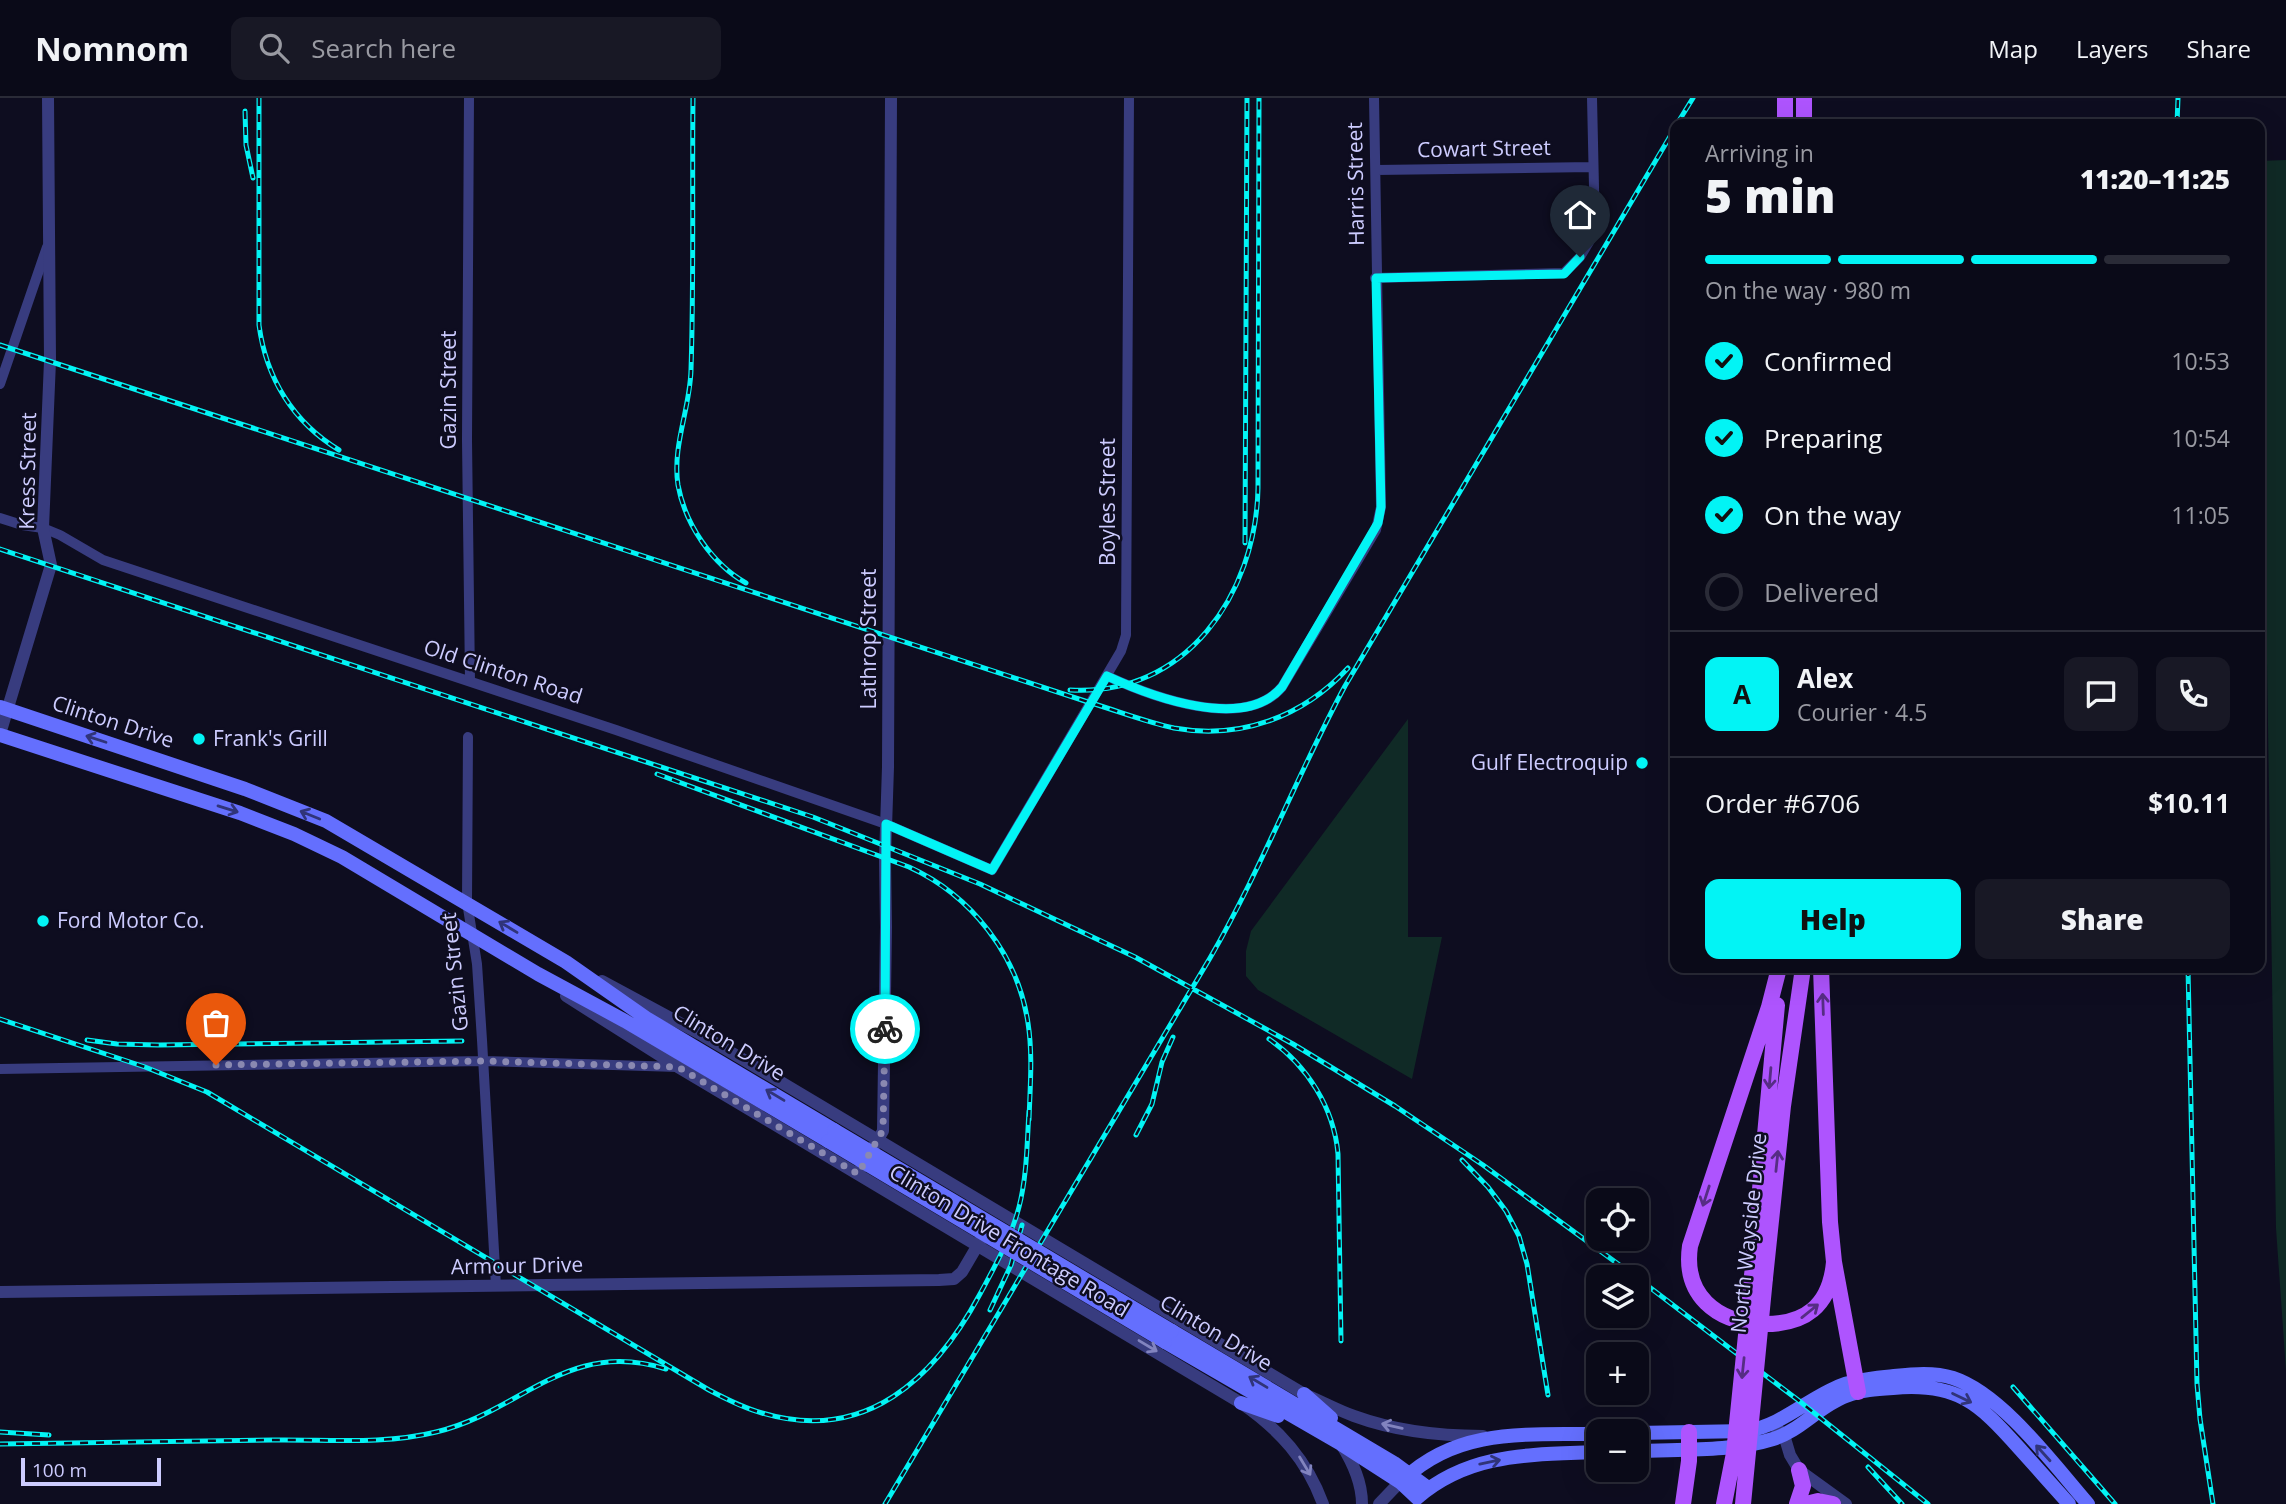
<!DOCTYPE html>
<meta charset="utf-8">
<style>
:root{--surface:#0a0a18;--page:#181825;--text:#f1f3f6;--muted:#999aa2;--line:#2a2b37;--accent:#02f4f5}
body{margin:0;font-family:"Open Sans",sans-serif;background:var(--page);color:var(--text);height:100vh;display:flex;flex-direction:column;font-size:26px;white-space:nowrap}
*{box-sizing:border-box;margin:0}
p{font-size:23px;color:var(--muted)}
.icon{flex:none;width:38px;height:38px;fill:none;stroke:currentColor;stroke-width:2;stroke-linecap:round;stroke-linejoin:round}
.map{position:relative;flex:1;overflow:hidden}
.sheet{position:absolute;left:1670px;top:21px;width:595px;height:854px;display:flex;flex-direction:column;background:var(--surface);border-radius:14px;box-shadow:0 7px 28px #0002,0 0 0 2px var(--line)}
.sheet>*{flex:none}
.controls{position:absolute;left:1586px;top:1090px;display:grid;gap:14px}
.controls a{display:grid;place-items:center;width:63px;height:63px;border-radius:14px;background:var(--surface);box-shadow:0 7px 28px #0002,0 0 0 2px var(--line);font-size:35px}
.scale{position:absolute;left:21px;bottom:18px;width:140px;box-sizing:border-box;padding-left:7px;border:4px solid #cdccff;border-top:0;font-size:19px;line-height:24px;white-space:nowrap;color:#cdccff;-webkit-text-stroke:5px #0e0d20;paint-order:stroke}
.pin{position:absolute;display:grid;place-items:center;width:60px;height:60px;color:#fff;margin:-72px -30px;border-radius:50% 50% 50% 0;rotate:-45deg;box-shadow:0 0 7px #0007}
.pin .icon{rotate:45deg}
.courier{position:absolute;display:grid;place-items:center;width:70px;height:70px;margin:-35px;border:5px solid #02f4f5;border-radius:50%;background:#fff;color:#222;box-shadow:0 2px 9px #0007}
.headline em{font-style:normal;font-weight:800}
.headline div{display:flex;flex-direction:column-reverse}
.headline{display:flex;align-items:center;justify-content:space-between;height:119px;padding:0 35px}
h1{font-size:46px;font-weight:800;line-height:52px}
.bar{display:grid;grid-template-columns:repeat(4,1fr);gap:10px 7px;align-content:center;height:84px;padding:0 35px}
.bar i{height:9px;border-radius:5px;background:var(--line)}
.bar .current{background:var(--accent)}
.bar p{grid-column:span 4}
.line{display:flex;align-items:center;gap:18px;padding:0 35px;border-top:2px solid var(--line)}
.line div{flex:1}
.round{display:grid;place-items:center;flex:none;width:74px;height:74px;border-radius:14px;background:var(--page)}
ol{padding:0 35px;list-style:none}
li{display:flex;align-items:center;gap:21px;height:77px}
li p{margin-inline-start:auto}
li .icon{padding:7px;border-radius:50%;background:var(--accent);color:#111;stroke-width:4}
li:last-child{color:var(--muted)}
li i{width:38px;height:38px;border:4px solid var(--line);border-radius:50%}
.button{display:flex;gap:14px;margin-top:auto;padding:14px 35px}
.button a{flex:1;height:80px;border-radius:14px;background:var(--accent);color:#111;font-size:28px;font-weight:800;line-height:80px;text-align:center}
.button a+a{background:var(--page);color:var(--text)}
header{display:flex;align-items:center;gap:42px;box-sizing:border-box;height:98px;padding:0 35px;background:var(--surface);border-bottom:2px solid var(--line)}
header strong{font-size:33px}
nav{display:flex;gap:38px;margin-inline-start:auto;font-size:24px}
.search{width:490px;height:63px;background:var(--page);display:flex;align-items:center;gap:18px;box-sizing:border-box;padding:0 24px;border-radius:14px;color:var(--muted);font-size:26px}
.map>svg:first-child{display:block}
</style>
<header>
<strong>Nomnom</strong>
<div class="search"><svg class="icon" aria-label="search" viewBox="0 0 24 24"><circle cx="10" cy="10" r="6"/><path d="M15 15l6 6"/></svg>Search here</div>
<nav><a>Map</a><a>Layers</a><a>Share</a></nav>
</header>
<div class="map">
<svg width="2286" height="1406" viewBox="0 0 2286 1406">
<rect width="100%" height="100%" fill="#0e0d20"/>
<path fill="#102a26" d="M2286,62V1273L2276,1130L2259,63Z
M1408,621V839H1442L1412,981L1258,892L1246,878V853L1251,833Z"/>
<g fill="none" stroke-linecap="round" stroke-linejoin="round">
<path stroke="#383c7f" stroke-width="10" d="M469,0L467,342L470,583
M1376,72L1592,69
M1375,180L1564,175L1580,159L1595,134L1592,0
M0,286L47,149
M0,420L22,427L43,430L60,437L103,462L616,632L886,726L992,772L1121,553L1126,537L1129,0
M1107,578C1150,598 1244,634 1282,589L1376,432L1381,409L1374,0
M468,639L467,804L477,866L482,942L496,1188
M0,971L484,963L678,969"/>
<path stroke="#383c7f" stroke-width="12" d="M0,636L51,467L43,430L50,263L48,0
M602,883L702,937L1304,1296C1321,1303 1337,1312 1354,1318C1395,1333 1441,1338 1483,1338
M566,898L678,969L1241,1305C1279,1331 1307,1362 1323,1406
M858,1075L883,1033L886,829L885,760L888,669L891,0
M0,1194L939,1182L954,1181L962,1174L989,1128
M1772,1326L1784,1337L1790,1357L1799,1372L1846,1406
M1341,1346C1353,1365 1362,1384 1362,1406
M1379,1406L1400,1384"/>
<path stroke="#646ffe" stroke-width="14" d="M0,609L245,691L326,723L566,864L646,920L834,1032
M0,637L240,715L294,736L342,759L538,876L625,923L828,1043
M1172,1233L1394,1365L1428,1390
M1165,1244L1341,1346L1400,1384L1417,1400C1470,1354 1531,1357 1598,1354
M1304,1296L1331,1320
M1241,1305L1278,1318
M1636,1335L1747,1333C1783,1327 1808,1300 1842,1287C1859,1281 1877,1280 1894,1278C1913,1276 1934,1274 1953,1280C2002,1296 2054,1367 2088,1406
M1636,1353C1680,1351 1732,1354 1773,1341C1800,1333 1819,1308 1846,1298C1861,1292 1877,1291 1893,1290C1957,1284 1979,1305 2019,1350C2036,1369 2052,1387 2069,1406
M1404,1381C1459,1329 1528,1337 1598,1336"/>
<path stroke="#ae54fe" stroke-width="16" d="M1785,0V26
M1804,0V26
M1779,870L1769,909L1690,1148C1683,1197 1716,1224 1762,1226C1805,1227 1830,1208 1834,1164
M1821,870L1830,1124L1834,1164L1858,1294
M1752,1178L1777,907
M1765,1180L1783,1008L1803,870
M1683,1406L1689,1363V1334
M1797,1406L1803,1388L1799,1372
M1806,1406L1818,1403L1833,1406"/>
<g stroke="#02f4f5" stroke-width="5">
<path id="rail" d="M259,0V227C266,280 293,324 339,352
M693,0C692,90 694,181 691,272C690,311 672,348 678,387C685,426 712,466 746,485
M245,13L246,47L253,80
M1677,26L1693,0
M2177,26L2178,0
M0,247L1091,605C1118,613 1146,624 1174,630C1240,642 1303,619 1348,570
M1245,445L1247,0
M0,451L813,719L980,786L1135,859L1293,946L1395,1008L1483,1067L1644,1185L1798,1302L1928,1406
M1070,592C1186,599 1256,496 1258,390L1259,0
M657,676L909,769C971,797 1018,857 1028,925C1033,957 1030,990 1029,1022
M2188,870L2197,1286L2200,1321L2213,1406
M0,921L145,969L207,994L709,1292C726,1301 744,1310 762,1315C866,1346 935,1280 980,1196C995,1168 1011,1140 1019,1109C1027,1078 1027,1045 1029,1013
M1269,941C1307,967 1334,1010 1338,1056L1341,1243
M87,942L117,946L158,947L462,943
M1136,1037L1152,1006L1162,964L1173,939
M1462,1062L1488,1089L1506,1113L1519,1138L1527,1166L1548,1297
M990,1212L1011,1167L1022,1127
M2013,1289L2115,1406
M0,1334L49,1337
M0,1346C91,1345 181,1343 272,1342C325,1341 384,1347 436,1334C521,1314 567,1240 666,1271
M1868,1369L1902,1406
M885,1406L1210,860C1261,772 1297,677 1345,588L1675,30"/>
</g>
<use href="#rail" stroke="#0e0d20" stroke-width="2.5" stroke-dasharray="8" stroke-linecap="butt"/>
<path stroke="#646ffe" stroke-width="14" d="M834,1032L1172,1233
M828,1043L1165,1244"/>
<path stroke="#ae54fe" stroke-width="16" d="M1724,1406L1734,1355L1752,1178
M1743,1406L1765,1180"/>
</g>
<defs><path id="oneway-shaft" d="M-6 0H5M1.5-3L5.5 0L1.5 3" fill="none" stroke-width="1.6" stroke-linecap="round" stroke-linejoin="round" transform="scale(1.75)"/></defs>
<g stroke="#303479">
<use href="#oneway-shaft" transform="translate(96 641) rotate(-162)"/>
<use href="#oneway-shaft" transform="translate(228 711) rotate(17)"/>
<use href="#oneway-shaft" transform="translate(310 717) rotate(-158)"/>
<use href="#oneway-shaft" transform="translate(508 829) rotate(-149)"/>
<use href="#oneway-shaft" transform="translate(775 997) rotate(-149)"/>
<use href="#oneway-shaft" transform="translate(1258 1284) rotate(-149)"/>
<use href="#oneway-shaft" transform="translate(1962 1300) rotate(26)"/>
<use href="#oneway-shaft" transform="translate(2043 1355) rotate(-132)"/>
<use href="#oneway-shaft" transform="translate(1490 1364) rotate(-12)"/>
</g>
<g stroke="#562d84">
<use href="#oneway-shaft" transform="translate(1823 906) rotate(-92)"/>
<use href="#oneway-shaft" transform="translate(1770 980) rotate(95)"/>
<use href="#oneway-shaft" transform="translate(1777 1063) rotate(-84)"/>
<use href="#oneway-shaft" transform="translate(1706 1098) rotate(108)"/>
<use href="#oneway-shaft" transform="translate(1810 1213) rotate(-39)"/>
<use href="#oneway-shaft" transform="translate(1743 1270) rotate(96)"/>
</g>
<g stroke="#8284bf">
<use href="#oneway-shaft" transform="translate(1148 1248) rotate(31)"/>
<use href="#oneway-shaft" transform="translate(1392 1328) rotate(-167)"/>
<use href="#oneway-shaft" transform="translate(1305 1368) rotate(59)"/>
</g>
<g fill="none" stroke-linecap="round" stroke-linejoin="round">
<path stroke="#8a89b1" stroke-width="7" stroke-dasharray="0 12.6" d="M216,967L484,963L678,969L858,1076L883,1032L885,931"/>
<path stroke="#02f4f5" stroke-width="9" d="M885,931L886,726L992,772L1107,578C1150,598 1244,634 1282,589L1378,425L1381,409L1376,180L1564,176L1580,159"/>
</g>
<g fill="#02f4f5" stroke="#0e0d20" stroke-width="2.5">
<circle cx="199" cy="641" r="7"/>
<circle cx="1642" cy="665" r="7"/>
<circle cx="43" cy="823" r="7"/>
</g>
<g text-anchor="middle" stroke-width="5" stroke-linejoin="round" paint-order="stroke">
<g font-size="21" fill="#cdccff" stroke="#0e0d20">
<text transform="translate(1484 51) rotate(-1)" y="7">Cowart Street</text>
<text transform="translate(1356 86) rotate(-91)" y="7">Harris Street</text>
<text transform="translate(449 292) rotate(-90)" y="7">Gazin Street</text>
<text transform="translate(28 373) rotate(-89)" y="7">Kress Street</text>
<text transform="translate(1108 404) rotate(-90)" y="7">Boyles Street</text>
<text transform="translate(869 541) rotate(-90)" y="7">Lathrop Street</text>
<text transform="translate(503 574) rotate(18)" y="7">Old Clinton Road</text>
<text transform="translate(113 624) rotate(18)" y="7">Clinton Drive</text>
<text transform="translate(455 874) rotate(-96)" y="7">Gazin Street</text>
<text transform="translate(729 945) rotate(31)" y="7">Clinton Drive</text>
<text transform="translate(1749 1135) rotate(-84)" y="7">North Wayside Drive</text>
<text transform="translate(1009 1143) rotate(31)" y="7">Clinton Drive Frontage Road</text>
<text transform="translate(517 1168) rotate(-1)" y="7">Armour Drive</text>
<text transform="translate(1216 1235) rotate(31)" y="7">Clinton Drive</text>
</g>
<g font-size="21" fill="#cdccff" stroke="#0e0d20" text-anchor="start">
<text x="213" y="648">Frank's Grill</text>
<text x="1628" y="672" text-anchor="end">Gulf Electroquip</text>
<text x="57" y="830">Ford Motor Co.</text>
</g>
</g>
</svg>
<div class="controls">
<a><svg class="icon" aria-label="locate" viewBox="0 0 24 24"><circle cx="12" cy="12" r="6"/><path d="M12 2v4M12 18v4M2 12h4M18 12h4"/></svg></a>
<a><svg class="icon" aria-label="layers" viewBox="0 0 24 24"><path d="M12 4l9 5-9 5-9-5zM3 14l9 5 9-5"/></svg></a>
<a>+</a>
<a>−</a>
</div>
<div class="scale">100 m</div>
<div class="pin" style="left:216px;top:967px;background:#ea580c"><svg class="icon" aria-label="bag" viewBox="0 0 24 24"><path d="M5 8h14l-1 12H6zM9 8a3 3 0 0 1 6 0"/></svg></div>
<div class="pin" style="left:1580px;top:159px;background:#1f2937"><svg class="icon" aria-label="home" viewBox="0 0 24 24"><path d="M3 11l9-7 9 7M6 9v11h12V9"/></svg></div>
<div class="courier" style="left:885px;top:931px"><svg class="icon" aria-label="bike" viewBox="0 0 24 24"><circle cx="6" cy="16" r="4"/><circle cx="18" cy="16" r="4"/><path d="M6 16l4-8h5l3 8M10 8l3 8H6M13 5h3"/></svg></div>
<section class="sheet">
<div class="headline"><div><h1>5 min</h1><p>Arriving in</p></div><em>11:20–11:25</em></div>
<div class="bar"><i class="current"></i><i class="current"></i><i class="current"></i><i></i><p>On the way · 980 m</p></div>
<ol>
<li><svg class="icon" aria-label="check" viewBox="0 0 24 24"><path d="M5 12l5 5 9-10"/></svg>Confirmed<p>10:53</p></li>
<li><svg class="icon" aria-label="check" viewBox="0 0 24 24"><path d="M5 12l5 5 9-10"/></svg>Preparing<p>10:54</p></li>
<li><svg class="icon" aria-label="check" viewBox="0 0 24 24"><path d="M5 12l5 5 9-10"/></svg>On the way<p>11:05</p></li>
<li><i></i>Delivered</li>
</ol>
<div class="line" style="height:126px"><b class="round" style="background:var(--accent);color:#111">A</b><div><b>Alex</b><p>Courier · 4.5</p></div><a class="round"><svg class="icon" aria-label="chat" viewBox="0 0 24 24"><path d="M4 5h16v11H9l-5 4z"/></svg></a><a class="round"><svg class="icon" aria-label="phone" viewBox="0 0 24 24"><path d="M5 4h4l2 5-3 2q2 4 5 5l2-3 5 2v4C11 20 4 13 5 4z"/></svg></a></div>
<div class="line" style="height:91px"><div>Order #6706</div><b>$10.11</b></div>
<div class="button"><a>Help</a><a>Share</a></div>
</section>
</div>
